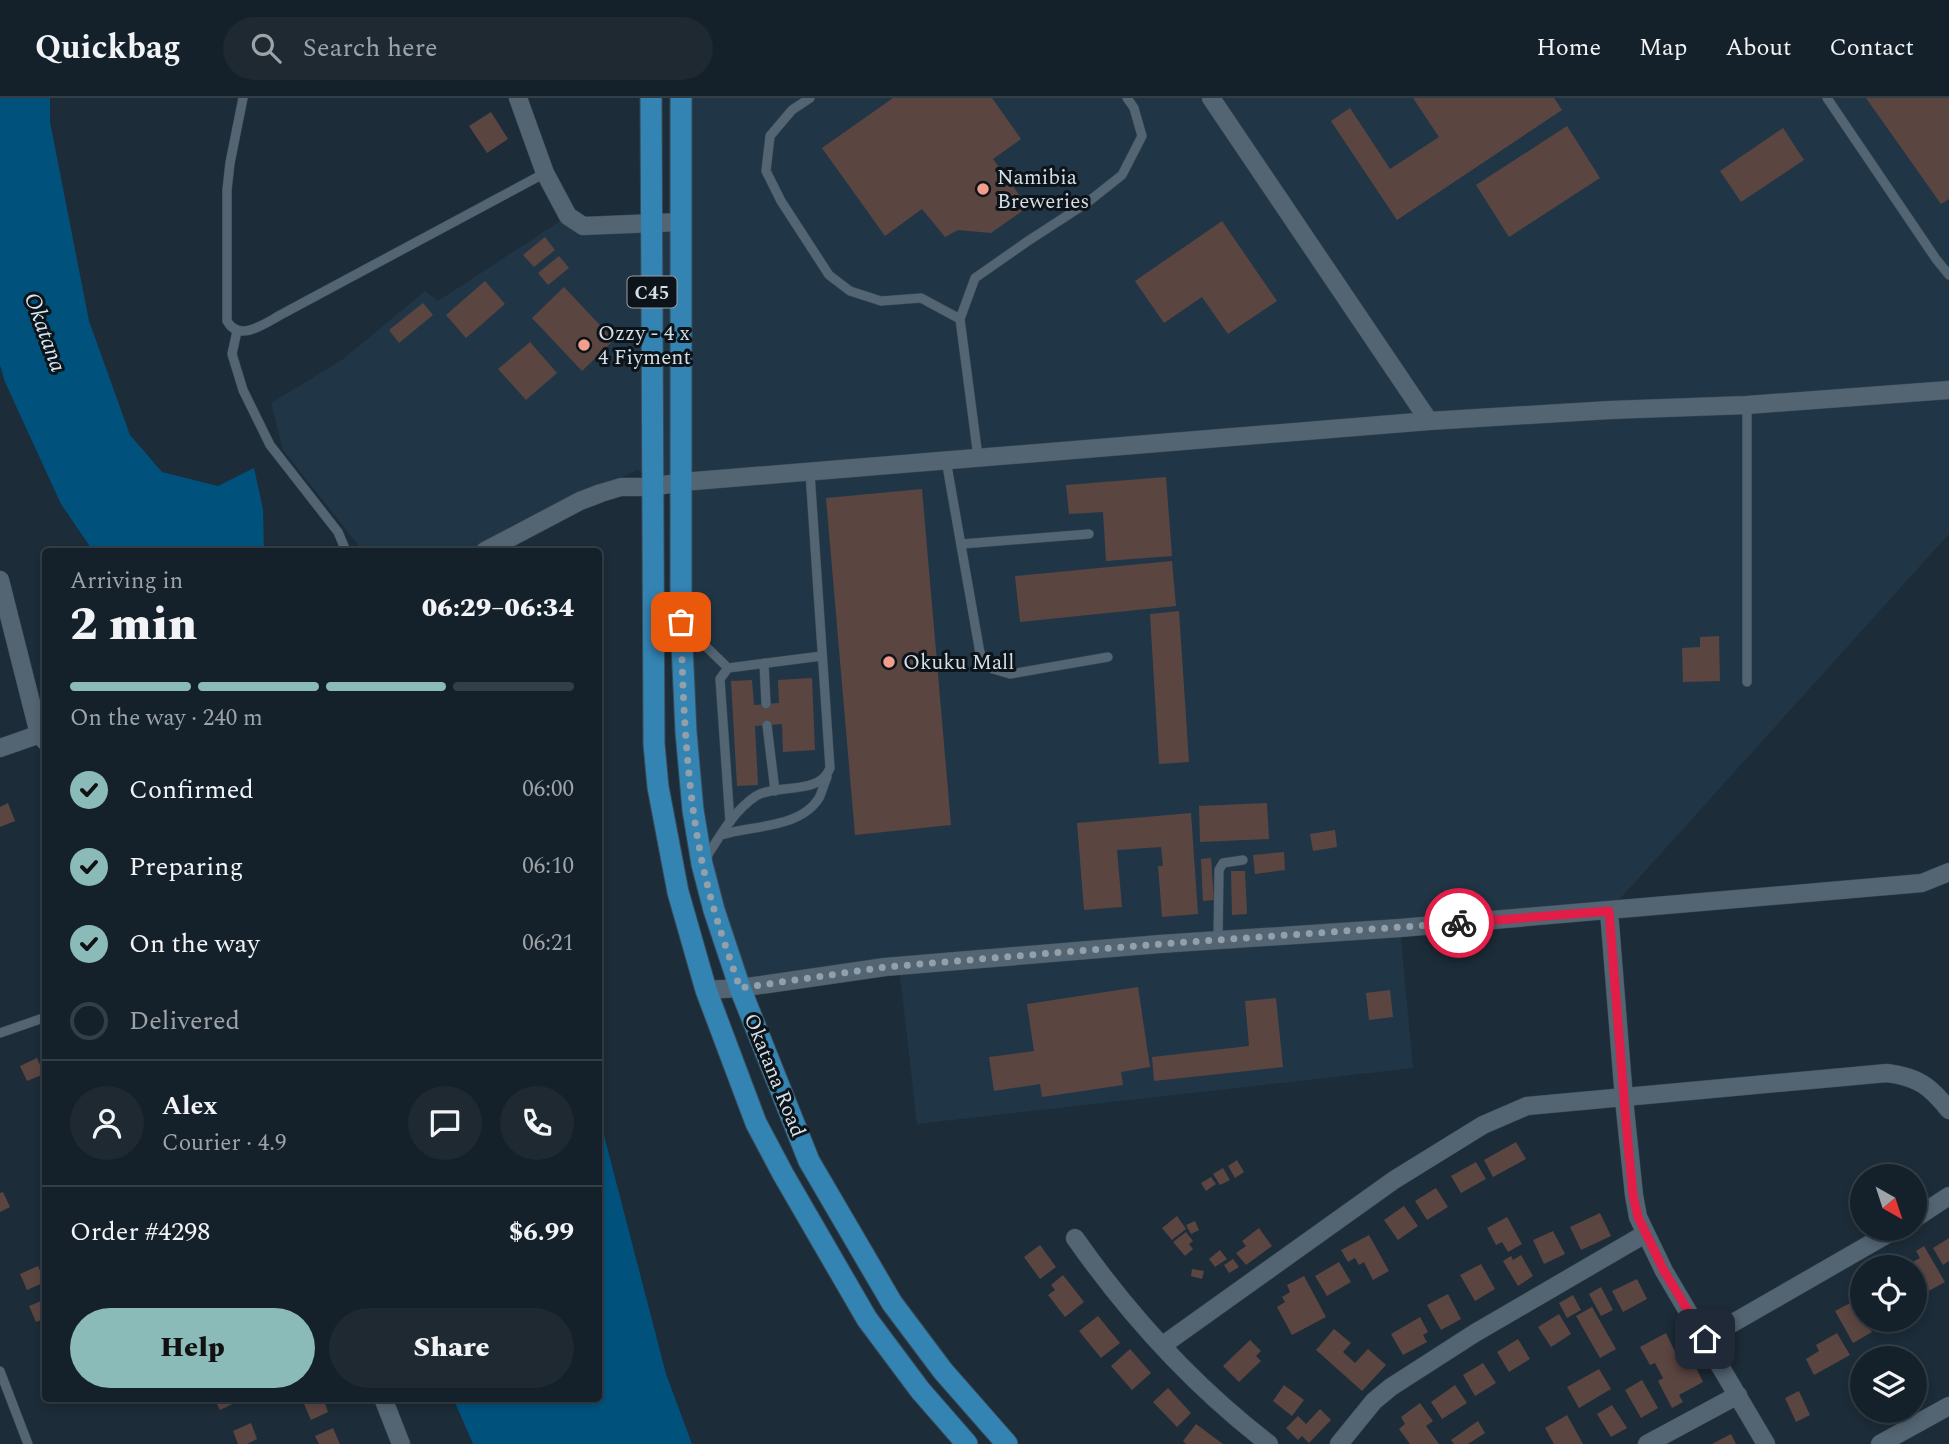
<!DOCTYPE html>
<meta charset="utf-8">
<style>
:root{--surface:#15212a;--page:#1e2932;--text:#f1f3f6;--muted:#9da3a8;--line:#343e47;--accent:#8bbbb9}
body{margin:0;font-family:Spectral,serif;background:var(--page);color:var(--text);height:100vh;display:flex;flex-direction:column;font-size:26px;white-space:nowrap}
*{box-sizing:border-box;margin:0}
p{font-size:23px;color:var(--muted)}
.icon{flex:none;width:38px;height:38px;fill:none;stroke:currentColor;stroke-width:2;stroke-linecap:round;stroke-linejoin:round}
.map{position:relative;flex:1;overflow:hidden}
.details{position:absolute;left:42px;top:450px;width:560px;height:854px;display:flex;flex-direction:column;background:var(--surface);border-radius:7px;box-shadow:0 4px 10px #0003,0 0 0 2px var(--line)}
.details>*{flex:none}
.needle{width:46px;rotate:141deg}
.controls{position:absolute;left:1850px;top:1066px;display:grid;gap:14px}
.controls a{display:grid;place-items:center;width:77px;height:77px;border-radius:50%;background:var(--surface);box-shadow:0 4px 10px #0003,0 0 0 2px var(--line);font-size:35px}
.pin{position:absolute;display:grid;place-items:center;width:60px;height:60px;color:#fff;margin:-30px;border-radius:14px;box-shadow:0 4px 10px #0006}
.courier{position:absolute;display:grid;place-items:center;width:70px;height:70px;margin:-35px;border:5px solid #e11d48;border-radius:50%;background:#fff;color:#222;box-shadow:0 2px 9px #0007}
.head em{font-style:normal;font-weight:800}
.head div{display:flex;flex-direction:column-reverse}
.head{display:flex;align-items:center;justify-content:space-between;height:119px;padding:0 28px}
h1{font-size:46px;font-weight:800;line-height:52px}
.bar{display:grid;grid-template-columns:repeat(4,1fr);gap:10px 7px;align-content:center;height:84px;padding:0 28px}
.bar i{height:9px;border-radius:5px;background:var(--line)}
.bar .selected{background:var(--accent)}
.bar p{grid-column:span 4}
.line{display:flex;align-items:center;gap:18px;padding:0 28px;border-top:2px solid var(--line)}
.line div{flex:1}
.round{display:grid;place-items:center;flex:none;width:74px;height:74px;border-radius:37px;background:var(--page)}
ol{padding:0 28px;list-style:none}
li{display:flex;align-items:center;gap:21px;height:77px}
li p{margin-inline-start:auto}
li .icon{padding:7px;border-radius:50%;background:var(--accent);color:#111;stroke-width:4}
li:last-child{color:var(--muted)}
li i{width:38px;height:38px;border:4px solid var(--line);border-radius:50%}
.cta{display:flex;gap:14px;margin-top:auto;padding:14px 28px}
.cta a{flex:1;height:80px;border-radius:42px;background:var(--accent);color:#111;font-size:28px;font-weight:800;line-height:80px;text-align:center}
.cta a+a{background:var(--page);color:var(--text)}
header{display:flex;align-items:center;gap:42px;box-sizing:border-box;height:98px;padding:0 35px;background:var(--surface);border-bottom:2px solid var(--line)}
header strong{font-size:33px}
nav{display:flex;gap:38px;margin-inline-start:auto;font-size:24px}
.search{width:490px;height:63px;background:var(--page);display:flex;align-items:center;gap:18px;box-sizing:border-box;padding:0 24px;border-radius:38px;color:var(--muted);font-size:26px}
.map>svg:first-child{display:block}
</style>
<header>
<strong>Quickbag</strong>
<div class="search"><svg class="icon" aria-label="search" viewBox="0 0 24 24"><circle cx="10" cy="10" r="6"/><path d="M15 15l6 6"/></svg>Search here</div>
<nav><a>Home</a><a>Map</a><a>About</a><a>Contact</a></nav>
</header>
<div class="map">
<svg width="1949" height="1346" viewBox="0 0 1949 1346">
<rect width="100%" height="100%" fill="#1c2c38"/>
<path fill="#203646" d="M681,0H1949V436L1609,813L1400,830L1413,970L917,1026L899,868L742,888L718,806L694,673L682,384L637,372L468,453H363L283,352L271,305L342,262L425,193L438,203L568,118L583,128L681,124Z"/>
<path fill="#00527d" d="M0,0H50V24L89,223L130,337L162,374L218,388L254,370L263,411L264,453H93L61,406L5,284L0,267Z
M599,1018L666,1276L692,1346H473L453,1300H598Z"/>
<path fill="#5b4541" d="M893,0H992L1021,41L993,61L1028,109L991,135L958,132L945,139L922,111L885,138L822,50Z
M1413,0H1554L1562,12L1397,122L1331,23L1350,10L1390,71L1439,39Z
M1866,0H1949V101L1941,106Z
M491,14L508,41L487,55L469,28Z
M1567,28L1600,80L1509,139L1476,87Z
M1783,30L1804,62L1741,104L1720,73Z
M1222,123L1277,203L1228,236L1202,199L1164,225L1135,183Z
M545,139L555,152L534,169L523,157Z
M559,158L569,170L548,187L538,175Z
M485,183L505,206L466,240L446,217Z
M564,189L614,242L582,273L532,220Z
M423,205L433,217L399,245L389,232Z
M530,244L557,275L526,302L498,271Z
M1166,379L1172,458L1106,463L1103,414L1069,416L1066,387Z
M922,391L951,727L855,737L826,400Z
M1172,463L1176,508L1020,524L1015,478Z
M1179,513L1189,664L1159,666L1150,516Z
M1719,538L1720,583L1683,584L1682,550L1700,549V539Z
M812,580L815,652L783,654L782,626L755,628L758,687L737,688L731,583L752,582L754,607L779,605L778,582Z
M8,705L15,723L0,729V709Z
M1267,705L1269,741L1200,744L1199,708Z
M1191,715L1198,816L1162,819L1158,768H1163L1161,749L1117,752L1122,809L1084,812L1077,725Z
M1335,732L1337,749L1313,753L1310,736Z
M1284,754L1285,772L1255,776L1253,757Z
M1211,760L1214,802L1203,803L1201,761Z
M1231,773H1245L1247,816L1232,817Z
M1138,889L1150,969L1121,974L1123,987L1042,999L1040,986L994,993L989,959L1034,953L1027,906Z
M1390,892L1393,919L1369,922L1366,895Z
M1276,900L1283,969L1154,983L1152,959L1249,948L1245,903Z
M37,960L44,976L27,983L20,968Z
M1516,1044L1526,1061L1493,1079L1484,1062Z
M1237,1062L1244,1074L1235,1080L1228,1068Z
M1476,1064L1486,1081L1461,1095L1451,1078Z
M1223,1070L1230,1082L1220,1087L1213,1076Z
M1211,1079L1216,1086L1206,1093L1201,1085Z
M1436,1090L1448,1109L1427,1122L1415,1103Z
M3,1094L10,1109L0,1114V1095Z
M1404,1108L1418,1128L1398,1142L1384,1122Z
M1600,1115L1611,1138L1581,1152L1570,1129Z
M1177,1118L1186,1131L1172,1142L1162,1130Z
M1507,1119L1522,1146L1508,1154L1502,1144L1496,1147L1487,1130Z
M1195,1123L1199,1132L1191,1136L1186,1127Z
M1259,1130L1272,1148L1246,1167L1236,1155L1246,1148L1242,1143Z
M1553,1133L1565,1156L1544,1166L1533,1142Z
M1186,1134L1193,1143L1189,1146L1193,1151L1185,1158L1173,1144Z
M1369,1137L1389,1173L1373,1182L1364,1164L1359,1167L1355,1160L1348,1164L1341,1152Z
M1949,1140V1163L1943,1167L1933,1150Z
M1040,1147L1056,1169L1040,1181L1024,1159Z
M1924,1148L1945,1184L1925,1195L1914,1176V1169L1909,1166L1920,1160L1916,1153Z
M1220,1152L1227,1161L1215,1169L1209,1161Z
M1521,1157L1533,1178L1518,1188L1503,1163L1511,1158L1513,1162Z
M1233,1161L1239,1169L1229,1175L1224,1167Z
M1339,1164L1351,1184L1327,1198L1315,1178Z
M1481,1166L1495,1191L1475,1203L1460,1177Z
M38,1168L45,1184L27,1192L20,1176Z
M1192,1171L1204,1173L1202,1181L1191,1178Z
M1063,1177L1084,1204L1065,1219L1048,1197L1055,1192L1051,1187Z
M1304,1178L1326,1219L1292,1237L1277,1209L1285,1204L1282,1199L1290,1194L1287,1187Z
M1637,1181L1647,1201L1623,1214L1612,1193Z
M1601,1189L1613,1212L1601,1218L1589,1196Z
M1448,1196L1461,1221L1441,1232L1427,1207Z
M1573,1197L1581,1212L1567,1220L1559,1205Z
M46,1201V1220L36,1224L29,1208Z
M1854,1203L1862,1222H1864L1872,1234L1853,1245L1835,1213Z
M1592,1209L1616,1251L1600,1260L1576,1218Z
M1559,1216L1571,1236L1551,1249L1538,1229Z
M1098,1218L1120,1245L1101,1260L1079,1233Z
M1420,1219L1428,1234L1423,1237L1427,1244L1403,1257L1391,1236Z
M1334,1231L1351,1245L1343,1254L1355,1265L1368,1251L1386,1267L1362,1293L1316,1252Z
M1666,1235L1682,1268L1693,1263L1703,1284L1679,1297L1683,1304L1672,1310L1658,1283L1663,1280L1655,1265L1650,1267L1640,1249Z
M1837,1235L1850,1257L1814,1277L1806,1261L1819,1253L1816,1247Z
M1518,1241L1530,1261L1509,1274L1497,1254Z
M1250,1242L1261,1253L1256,1258L1261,1263L1239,1284L1223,1268Z
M1130,1251L1151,1275L1132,1292L1111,1268Z
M1483,1265L1496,1285L1475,1298L1463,1277Z
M1599,1271L1611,1291L1579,1310L1567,1289Z
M1642,1282L1658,1310L1641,1320L1625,1292Z
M1284,1287L1304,1302L1292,1318L1273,1303Z
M1455,1287L1467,1305L1442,1321L1431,1304Z
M1168,1290L1191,1315L1177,1329L1153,1304Z
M1799,1293L1810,1317L1796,1324L1785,1300Z
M214,1300H236L237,1304L220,1312Z
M317,1300H323L328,1314L311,1322L304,1306Z
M1420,1305L1433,1323L1426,1328L1439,1346H1410L1399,1331L1405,1326L1401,1319Z
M1612,1307L1627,1330L1611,1339L1597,1316Z
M1320,1311L1331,1322L1309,1345L1302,1338L1298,1342L1286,1330L1298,1318L1306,1326Z
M1567,1317L1583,1346H1554L1545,1330Z
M1478,1323L1485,1335L1468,1346H1454L1451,1342Z
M251,1325L257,1341L247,1346H238L233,1333Z
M1196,1326L1223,1346H1186L1183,1343Z
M333,1330L340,1346H319L315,1338Z
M1731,1336L1736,1346H1712Z"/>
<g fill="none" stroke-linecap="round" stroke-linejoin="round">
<g stroke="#3b4953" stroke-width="10">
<path id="service" d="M243,0L230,65L227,92V223C240,246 268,223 284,215L545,75
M810,0L792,12L770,38L766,73L781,103L829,177L850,193L881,203L921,200L960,221
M1827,0L1936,161L1949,177
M237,233L232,256L243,292L270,347L338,434L346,453
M1747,307V584
M978,359L960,221L975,180L1028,143L1088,104L1122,77L1142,38L1134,10L1127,0
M946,362L980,555L993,571L1010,576L1108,559
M962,446L1089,436
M684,527L728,570
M764,565L766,606
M767,627L775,693
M730,724L720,581L728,570L822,558
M721,737C751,727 800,731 819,700C822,694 824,686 827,679
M704,763C718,741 733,713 756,698C777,685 820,698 830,670L810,375
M1218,842L1219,772L1223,765L1243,762
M0,935L46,919
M0,1273L28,1346"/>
</g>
<g stroke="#3b4953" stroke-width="19">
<path id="minor" d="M518,0L545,75L568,118L583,128L681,124
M1211,0L1429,323
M485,453L580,403L601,395L621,389H652L682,384L1429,323L1610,312L1747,307L1949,292
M0,482L39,636L46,644
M0,650L46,634
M1609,813L1624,1001L1634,1097L1638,1119L1664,1173L1766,1346
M706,892L740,890L885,869L1160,846L1400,830L1922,785L1949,774
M1914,1121L1949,1098
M1075,1140C1129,1217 1195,1289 1269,1346
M1705,1241L1898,1130
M1163,1247L1394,1082L1483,1027L1527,1008L1887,975C1918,979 1930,988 1949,1012
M383,1300L401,1346
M1339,1346L1374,1303L1391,1289L1475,1235L1645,1136
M1647,1346L1738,1297
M1880,1346L1949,1308"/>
</g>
<g stroke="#3b4953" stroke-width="23">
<path id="primary" d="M651,0L654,646L658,689L678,794L706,892L756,1025L783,1076L867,1221L920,1292L967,1346
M681,0V524L686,634L693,712L702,766L714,812L740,890L809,1063L892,1205L943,1273L1007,1346"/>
</g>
<use href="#service" stroke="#536472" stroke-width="9"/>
<use href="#minor" stroke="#536472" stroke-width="18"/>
<use href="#primary" stroke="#3383b3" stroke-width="21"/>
</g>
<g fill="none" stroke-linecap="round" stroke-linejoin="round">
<path stroke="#94a0a9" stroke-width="7" stroke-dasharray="0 12.6" d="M681,524C683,605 686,689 703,768C712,810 726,850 740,890L885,869L1160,846L1459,825"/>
<path stroke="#e11d48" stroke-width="9" d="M1459,825L1609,813L1626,1025L1633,1097L1638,1119L1664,1173L1705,1241"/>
</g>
<g fill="#f49d8d" stroke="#0c1319" stroke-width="2.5">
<circle cx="983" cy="91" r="7"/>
<circle cx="584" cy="247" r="7"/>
<circle cx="889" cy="564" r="7"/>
</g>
<g text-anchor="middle" stroke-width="6" stroke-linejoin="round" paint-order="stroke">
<rect fill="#0c1319" stroke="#98a1a8" stroke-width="2" x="627.5" y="178.5" width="49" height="31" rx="5"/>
<g font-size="19" font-weight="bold" fill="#d4dee6">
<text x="652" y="201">C45</text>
</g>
<g font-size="21" fill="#d4dee6" stroke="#0c1319" text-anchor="start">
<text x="997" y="86">Namibia<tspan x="997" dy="24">Breweries</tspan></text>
<text x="598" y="242">Ozzy - 4 x<tspan x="598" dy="24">4 Fiyment</tspan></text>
<text x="903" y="571">Okuku Mall</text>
</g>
<g font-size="21" fill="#d4dee6" stroke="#0c1319">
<text transform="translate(775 977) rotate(68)" y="7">Okatana Road</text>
</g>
<g font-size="23" font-style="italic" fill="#d5e6f4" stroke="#0c1319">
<text transform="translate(46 234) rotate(70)" y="8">Okatana</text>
</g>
</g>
</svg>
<div class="controls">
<a><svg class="needle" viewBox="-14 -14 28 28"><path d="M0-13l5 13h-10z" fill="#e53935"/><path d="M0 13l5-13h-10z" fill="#9da3a8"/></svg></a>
<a><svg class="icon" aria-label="locate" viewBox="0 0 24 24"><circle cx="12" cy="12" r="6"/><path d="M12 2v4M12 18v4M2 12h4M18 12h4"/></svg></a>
<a><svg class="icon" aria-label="layers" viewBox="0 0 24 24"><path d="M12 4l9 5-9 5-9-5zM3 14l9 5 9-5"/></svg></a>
</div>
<div class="pin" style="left:681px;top:524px;background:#ea580c"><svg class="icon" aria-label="bag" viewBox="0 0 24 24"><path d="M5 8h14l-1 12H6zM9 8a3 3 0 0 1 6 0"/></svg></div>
<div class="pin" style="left:1705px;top:1241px;background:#1f2937"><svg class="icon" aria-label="home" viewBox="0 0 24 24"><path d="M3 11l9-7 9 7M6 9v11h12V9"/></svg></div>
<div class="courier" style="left:1459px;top:825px"><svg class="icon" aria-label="bike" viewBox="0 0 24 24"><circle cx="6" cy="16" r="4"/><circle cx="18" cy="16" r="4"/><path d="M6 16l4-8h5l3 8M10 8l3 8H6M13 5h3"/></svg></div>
<section class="details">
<div class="head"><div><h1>2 min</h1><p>Arriving in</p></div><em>06:29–06:34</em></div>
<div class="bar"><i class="selected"></i><i class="selected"></i><i class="selected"></i><i></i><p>On the way · 240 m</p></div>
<ol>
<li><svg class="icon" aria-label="check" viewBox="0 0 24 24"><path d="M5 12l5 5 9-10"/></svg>Confirmed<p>06:00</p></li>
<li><svg class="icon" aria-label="check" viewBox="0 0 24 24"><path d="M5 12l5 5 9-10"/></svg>Preparing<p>06:10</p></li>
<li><svg class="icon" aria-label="check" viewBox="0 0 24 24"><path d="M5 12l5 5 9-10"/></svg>On the way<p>06:21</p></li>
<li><i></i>Delivered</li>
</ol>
<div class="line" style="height:126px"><a class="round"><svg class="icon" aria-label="person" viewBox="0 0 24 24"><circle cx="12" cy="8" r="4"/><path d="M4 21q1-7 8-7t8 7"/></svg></a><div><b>Alex</b><p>Courier · 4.9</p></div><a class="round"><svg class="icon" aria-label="chat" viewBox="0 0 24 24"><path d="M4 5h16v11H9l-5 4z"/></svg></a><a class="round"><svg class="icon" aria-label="phone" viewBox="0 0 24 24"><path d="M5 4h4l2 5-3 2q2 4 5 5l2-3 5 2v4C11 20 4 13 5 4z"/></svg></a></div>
<div class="line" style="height:91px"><div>Order #4298</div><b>$6.99</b></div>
<div class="cta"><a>Help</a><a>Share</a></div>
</section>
</div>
